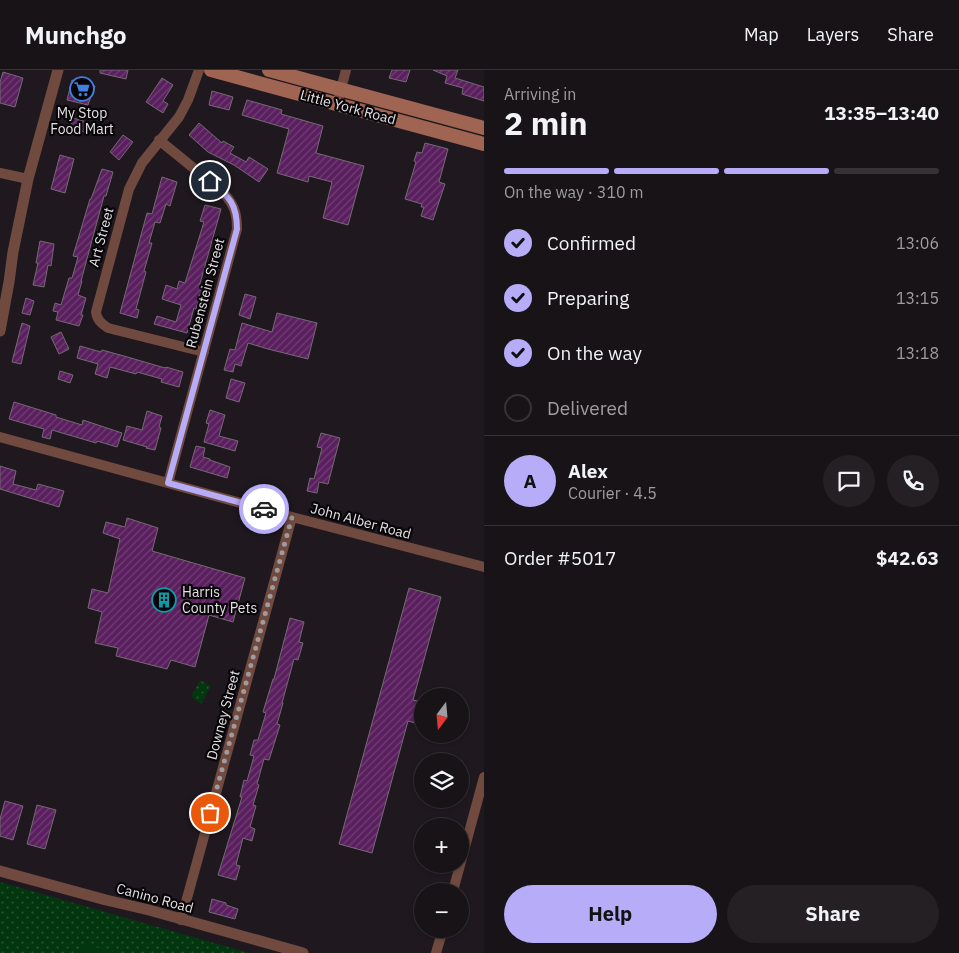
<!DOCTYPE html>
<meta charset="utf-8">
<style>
:root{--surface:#171317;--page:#242024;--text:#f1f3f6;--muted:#9e9ea1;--line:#363236;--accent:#b6acf8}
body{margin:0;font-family:"IBM Plex Sans",sans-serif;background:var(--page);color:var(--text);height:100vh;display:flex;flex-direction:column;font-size:19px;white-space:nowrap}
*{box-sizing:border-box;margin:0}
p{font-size:16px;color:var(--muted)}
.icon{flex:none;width:28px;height:28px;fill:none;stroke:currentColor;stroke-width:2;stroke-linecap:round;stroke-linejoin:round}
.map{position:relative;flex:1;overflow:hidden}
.sheet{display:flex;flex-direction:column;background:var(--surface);width:475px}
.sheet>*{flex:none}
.needle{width:32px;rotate:196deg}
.tools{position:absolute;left:414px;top:618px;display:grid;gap:10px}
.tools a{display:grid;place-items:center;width:55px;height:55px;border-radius:50%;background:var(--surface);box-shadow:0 1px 4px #0004,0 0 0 1px var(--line);font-size:25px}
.pin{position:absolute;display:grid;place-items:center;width:42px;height:42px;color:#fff;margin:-21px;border:2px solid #fff;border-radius:50%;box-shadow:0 1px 5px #0007}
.courier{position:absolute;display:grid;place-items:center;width:50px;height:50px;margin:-25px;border:4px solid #b6acf8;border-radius:50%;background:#fff;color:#222;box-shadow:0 1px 6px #0007}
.head em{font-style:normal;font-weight:700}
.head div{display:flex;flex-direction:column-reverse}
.head{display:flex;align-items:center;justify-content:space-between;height:85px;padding:0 20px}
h1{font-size:32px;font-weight:700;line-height:38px}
.bar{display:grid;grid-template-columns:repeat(4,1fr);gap:8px 5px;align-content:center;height:60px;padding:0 20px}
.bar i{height:6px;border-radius:4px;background:var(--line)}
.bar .selected{background:var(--accent)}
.bar p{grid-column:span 4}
.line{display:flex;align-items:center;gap:12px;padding:0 20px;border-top:1px solid var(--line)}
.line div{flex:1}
.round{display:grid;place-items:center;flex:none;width:52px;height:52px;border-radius:26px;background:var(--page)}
ol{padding:0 20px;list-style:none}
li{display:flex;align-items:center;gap:15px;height:55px}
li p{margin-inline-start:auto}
li .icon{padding:5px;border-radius:50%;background:var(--accent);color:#111;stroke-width:4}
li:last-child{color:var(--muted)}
li i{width:28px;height:28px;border:2px solid var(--line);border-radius:50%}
.cta{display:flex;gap:10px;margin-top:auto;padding:10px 20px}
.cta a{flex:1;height:58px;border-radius:30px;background:var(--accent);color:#111;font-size:20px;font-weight:700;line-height:58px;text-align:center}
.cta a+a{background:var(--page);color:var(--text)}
header{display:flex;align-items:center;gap:30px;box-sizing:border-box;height:70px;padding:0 25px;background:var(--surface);border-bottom:1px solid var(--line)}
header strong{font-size:24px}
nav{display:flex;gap:28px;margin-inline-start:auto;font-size:18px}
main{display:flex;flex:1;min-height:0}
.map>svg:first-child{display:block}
</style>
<header>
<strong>Munchgo</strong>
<nav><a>Map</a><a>Layers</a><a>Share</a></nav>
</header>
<main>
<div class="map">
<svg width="484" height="883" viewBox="0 0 484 883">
<defs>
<pattern id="park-dots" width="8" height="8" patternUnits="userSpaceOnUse" patternTransform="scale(1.25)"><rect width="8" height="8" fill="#02360e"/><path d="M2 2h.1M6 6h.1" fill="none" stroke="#275331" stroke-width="1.8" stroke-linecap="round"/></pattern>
<pattern id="building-hatch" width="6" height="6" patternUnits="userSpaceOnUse" patternTransform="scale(1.25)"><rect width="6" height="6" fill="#5a1f5e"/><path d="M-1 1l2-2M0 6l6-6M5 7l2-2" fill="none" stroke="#723f75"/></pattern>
</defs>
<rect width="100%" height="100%" fill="#1f191f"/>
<path fill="url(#park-dots)" d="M200,610L211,616L201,634L191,627Z
M0,812L249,883H0Z"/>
<path fill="#02360e" d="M83,874L118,883H81Z"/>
<path fill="url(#building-hatch)" stroke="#736b73" d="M100,0H128L126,9L100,3Z
M392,0H410L406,12L389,8Z
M433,0H458L455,8L484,17V31L462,24L463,18L445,13L447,6Z
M3,2L23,8L15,37L0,33V12Z
M162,8L173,15L163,31L168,34L163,43L146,32Z
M72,10L95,16L93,23H92L88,35L67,30Z
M212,21L233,27L229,40L209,35Z
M247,30L282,40L281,44L323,56L316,83L364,96L348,155L323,148L332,112L309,106L308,112L277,103L289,59L242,45Z
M73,48L87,52L84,62L70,58Z
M199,53L222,73L223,71L234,77L230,83L246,92L249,87L268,99L259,112L234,95L208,82L189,65Z
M123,65L133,72L119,90L110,82Z
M425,73L448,79L439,112L445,114L433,150L421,146L424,137H421L422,134L405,129L416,92L414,91L417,82L422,83Z
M60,85L74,89L65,123L51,119Z
M102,99L113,102L106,126H104L81,211H82L78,225L86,228L81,245H83L79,256L56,250L58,242L53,241L55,233L61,235L69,208H72L78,187L73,186L90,129H91Z
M162,107L177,112L170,136L166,134L160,153L155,152L149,173H152L144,201L146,202L136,239L139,240L137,248L120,243L147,143L152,144Z
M205,135L221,139L199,217L202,218L196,239L194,238L187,263L154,254L157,246L176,252L181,235L162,229L166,215L177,219L179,211L185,213L204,152L200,151Z
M40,171L54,174L51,196L48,195L44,217L33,215L38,193H36Z
M245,224L256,227L250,249L239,245Z
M26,228L34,231L30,245L22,243Z
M277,243L317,253L308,289L268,279L248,273L241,296L235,294L233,302L224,300L230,279L235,280L242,253L272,262Z
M22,253L30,256L21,294L12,292Z
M61,262L69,279L59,284L51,267Z
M80,276L101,282L102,280L124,286L165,298L166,297L183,302L179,317L161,312L162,309L137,302L136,304L110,297L107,308L95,304L98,294L77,288Z
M60,301L73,305L70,313L58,309Z
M231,309L245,313L239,332L226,328Z
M14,332L56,345V347L82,355L83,350L122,363L117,377L97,371L96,373L52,360L50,369L42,367L44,359L9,349Z
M210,340L225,345L219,366L238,371L235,381L204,372L209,354L206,353Z
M147,341L162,346L159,357L161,358L155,380L146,378L147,377L123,370L127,356L142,360Z
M321,363L340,368L328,414L319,412L317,423L307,421L310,408L314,409L322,378L317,377Z
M196,376L205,378L203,387L210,389V390L230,397L227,408L190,397Z
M0,396L16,401L13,414L36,420L38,414L64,421L59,437L0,419Z
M127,448L158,458L152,481L245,508L233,552L209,545L195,597L171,590L167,599L116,586L118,578L95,573L102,542L88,538L92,519L108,523L120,469L103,463L106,452L125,457Z
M409,518L441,527L413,630L422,632V655L408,651L372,783L339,774Z
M290,548L304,552L299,572L303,573L298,590L294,589L282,633H283L277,654L280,655L275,671L269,690L264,689L257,714L259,715L253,735L256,736L250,757L255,759L252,771L243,768L236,795L240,796L236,810L218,805L242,727H240L244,710L247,711L254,686L250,685L254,670H258L266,643L263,642L273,609H274Z
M5,731L23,736L13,770L0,766V749Z
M37,735L56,740L45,779L27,774Z
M212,829L226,833V835L238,839L235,849L209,842Z"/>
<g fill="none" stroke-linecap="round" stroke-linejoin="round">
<path stroke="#704a3f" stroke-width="10" d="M199,0L188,30L179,47L142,93L129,119L96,242C97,250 101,253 108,258L204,282
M337,34L346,0
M159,70L223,122C234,135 237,142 237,159L168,413
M0,103L28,109
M0,367L292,447L484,497
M453,821L484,707
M181,850L292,447
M436,883L443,859"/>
<path stroke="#704a3f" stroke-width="11" d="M0,261L9,212L13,182L28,109L58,0
M0,801L106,830L149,840L303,883"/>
<path stroke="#a06453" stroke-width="14" d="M211,0L484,74
M269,0L484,58"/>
</g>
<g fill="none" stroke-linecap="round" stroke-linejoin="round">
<path stroke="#9f9a9f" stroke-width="5" stroke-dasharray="0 9" d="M210,743L292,447L264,439"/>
<path stroke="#b6acf8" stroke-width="6" d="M210,111C229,127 237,133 237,159L168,413L264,439"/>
</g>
<defs>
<g id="supermarket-ring" transform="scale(1.25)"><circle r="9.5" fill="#070507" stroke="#3f7fe0" stroke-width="1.5"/><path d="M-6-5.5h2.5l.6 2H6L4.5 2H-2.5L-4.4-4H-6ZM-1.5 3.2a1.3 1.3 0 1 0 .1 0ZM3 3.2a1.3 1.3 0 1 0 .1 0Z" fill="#3f7fe0"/></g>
<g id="building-ring" transform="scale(1.25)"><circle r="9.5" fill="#070507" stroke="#0f9aa8" stroke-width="1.5"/><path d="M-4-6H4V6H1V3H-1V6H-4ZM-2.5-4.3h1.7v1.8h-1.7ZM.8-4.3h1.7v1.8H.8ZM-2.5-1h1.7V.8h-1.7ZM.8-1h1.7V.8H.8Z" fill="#0f9aa8"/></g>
</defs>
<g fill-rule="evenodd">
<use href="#supermarket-ring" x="82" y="19"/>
<use href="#building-ring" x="164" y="530"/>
</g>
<g text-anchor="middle" stroke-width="4.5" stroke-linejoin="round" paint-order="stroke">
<g font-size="14" fill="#e4e0e4" stroke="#070507">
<text transform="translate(348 37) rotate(15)" y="5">Little York Road</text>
<text transform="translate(101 167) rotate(-75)" y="5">Art Street</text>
<text transform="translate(205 223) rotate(-75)" y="5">Rubenstein Street</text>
<text transform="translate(361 451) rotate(15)" y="5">John Alber Road</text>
<text transform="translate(223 645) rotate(-75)" y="5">Downey Street</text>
<text transform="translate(155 828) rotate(15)" y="5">Canino Road</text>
</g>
<g font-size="14" fill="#e4e0e4" stroke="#070507">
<text x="82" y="48">My Stop<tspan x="82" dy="16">Food Mart</tspan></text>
<text x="182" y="527" text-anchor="start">Harris<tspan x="182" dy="16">County Pets</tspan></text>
</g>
</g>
</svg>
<div class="tools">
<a><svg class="needle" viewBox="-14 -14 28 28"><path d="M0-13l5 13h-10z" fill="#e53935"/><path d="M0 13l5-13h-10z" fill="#9e9ea1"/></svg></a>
<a><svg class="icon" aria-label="layers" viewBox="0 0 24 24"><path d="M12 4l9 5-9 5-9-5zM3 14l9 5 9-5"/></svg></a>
<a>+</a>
<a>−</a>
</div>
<div class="pin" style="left:210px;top:743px;background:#ea580c"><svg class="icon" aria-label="bag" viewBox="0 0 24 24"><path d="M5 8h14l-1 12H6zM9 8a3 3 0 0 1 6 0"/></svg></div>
<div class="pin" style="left:210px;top:111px;background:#1f2937"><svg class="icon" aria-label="home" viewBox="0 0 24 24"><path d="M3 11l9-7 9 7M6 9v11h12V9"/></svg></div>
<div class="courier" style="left:264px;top:439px"><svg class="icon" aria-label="car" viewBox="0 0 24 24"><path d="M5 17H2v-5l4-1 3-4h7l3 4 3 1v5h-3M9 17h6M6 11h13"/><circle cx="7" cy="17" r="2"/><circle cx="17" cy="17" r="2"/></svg></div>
</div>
<section class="sheet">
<div class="head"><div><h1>2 min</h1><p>Arriving in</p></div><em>13:35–13:40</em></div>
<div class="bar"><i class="selected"></i><i class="selected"></i><i class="selected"></i><i></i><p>On the way · 310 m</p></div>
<ol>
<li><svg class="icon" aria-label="check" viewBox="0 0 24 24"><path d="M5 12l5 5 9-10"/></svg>Confirmed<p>13:06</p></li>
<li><svg class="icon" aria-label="check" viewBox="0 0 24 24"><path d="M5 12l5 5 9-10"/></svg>Preparing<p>13:15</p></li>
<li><svg class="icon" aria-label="check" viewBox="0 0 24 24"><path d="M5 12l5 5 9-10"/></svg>On the way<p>13:18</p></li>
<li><i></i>Delivered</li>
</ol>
<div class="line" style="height:90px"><b class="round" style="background:var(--accent);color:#111">A</b><div><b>Alex</b><p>Courier · 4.5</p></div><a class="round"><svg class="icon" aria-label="chat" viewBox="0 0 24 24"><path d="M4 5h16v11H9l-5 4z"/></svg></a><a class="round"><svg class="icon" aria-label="phone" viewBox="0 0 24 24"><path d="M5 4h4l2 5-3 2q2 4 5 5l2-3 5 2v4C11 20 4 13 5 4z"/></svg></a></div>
<div class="line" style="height:65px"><div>Order #5017</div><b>$42.63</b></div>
<div class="cta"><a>Help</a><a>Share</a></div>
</section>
</main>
